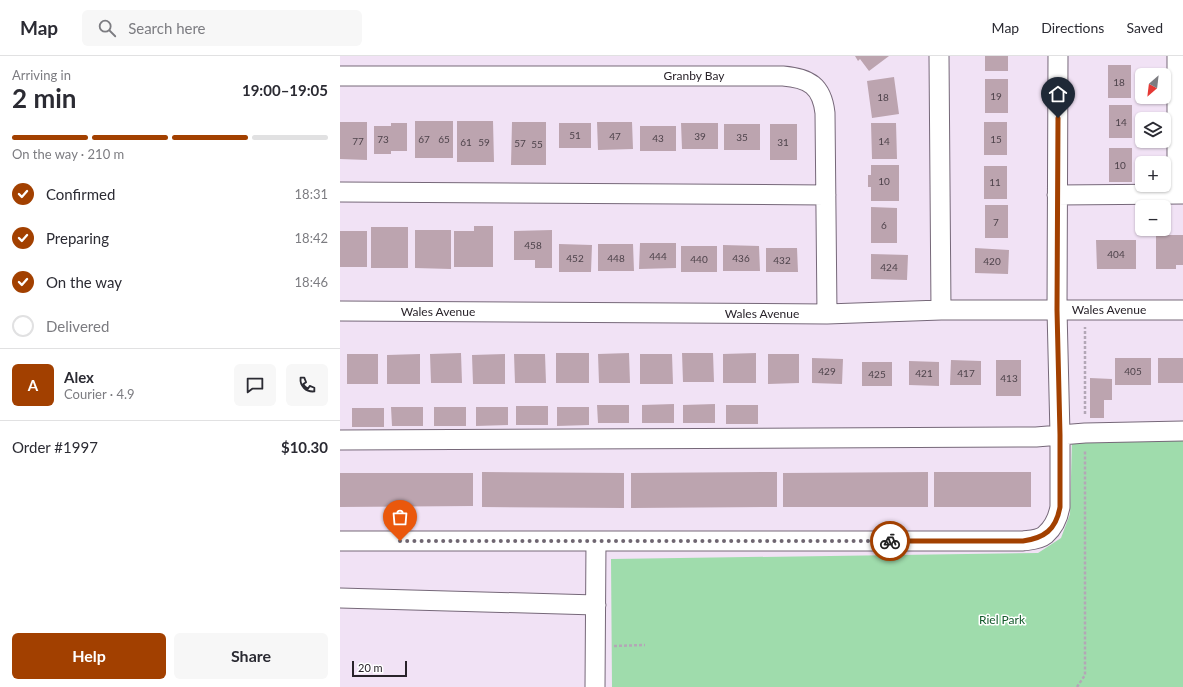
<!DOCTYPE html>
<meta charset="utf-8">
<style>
:root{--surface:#fff;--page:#f7f7f7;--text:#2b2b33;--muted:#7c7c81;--line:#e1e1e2;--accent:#a24000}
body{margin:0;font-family:Lato,sans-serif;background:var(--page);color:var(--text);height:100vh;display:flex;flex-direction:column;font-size:15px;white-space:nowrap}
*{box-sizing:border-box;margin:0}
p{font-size:13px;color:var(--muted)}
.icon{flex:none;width:22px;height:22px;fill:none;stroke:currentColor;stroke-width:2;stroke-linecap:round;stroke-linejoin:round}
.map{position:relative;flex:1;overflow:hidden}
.side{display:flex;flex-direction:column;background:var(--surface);width:340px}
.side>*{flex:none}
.needle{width:26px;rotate:208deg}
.controls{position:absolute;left:795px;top:12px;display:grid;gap:8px}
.controls a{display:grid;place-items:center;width:36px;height:36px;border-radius:6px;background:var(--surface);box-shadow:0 1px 3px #0004;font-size:20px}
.scale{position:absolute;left:12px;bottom:10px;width:55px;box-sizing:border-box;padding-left:4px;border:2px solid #29232a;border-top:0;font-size:11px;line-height:14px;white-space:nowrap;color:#29232a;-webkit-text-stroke:3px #fff;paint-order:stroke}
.pin{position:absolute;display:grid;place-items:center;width:34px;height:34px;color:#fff;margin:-41px -17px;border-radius:50% 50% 50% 0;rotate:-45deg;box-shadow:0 0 4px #0007}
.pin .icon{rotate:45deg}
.courier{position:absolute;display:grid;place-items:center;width:40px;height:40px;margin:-20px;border:3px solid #a24000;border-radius:50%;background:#fff;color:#222;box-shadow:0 1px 5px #0007}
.summary em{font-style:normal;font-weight:700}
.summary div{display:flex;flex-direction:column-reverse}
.summary{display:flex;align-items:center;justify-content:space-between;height:68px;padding:0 12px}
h1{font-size:26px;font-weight:700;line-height:30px}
.bar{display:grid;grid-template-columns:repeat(4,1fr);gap:6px 4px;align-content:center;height:48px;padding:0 12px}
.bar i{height:5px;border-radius:3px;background:var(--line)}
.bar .selected{background:var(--accent)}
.bar p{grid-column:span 4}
.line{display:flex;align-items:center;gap:10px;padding:0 12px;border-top:1px solid var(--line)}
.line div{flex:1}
.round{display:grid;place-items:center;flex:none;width:42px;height:42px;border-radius:6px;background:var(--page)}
ol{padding:0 12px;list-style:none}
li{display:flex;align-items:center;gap:12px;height:44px}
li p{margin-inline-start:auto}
li .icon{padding:4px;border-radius:50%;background:var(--accent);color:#fff;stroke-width:4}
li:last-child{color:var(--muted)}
li i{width:22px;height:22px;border:2px solid var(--line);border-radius:50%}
.primary-button{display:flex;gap:8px;margin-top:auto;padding:8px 12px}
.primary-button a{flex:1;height:46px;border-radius:6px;background:var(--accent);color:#fff;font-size:16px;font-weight:700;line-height:46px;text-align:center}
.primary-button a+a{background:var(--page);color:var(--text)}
header{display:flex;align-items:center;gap:24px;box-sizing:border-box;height:56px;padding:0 20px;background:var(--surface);border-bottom:1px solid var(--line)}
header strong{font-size:19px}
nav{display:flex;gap:22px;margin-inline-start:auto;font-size:14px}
.search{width:280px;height:36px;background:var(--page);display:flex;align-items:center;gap:10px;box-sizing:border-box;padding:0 14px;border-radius:6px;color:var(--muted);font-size:15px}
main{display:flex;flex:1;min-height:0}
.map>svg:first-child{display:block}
</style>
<header>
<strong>Map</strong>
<div class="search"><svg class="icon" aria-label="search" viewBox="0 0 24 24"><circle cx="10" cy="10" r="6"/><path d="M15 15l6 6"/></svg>Search here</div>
<nav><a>Map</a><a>Directions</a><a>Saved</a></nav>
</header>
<main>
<section class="side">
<div class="summary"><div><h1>2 min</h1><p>Arriving in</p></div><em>19:00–19:05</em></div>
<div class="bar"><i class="selected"></i><i class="selected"></i><i class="selected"></i><i></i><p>On the way · 210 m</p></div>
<ol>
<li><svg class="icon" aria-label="check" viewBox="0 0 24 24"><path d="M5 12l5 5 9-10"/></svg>Confirmed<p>18:31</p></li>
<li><svg class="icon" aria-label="check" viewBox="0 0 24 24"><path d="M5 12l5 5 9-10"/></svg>Preparing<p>18:42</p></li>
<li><svg class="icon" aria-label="check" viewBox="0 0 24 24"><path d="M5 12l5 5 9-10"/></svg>On the way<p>18:46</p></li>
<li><i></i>Delivered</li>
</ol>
<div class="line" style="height:72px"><b class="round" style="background:var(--accent);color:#fff">A</b><div><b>Alex</b><p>Courier · 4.9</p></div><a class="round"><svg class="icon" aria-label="chat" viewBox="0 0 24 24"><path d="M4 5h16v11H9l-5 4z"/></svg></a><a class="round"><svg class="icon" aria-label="phone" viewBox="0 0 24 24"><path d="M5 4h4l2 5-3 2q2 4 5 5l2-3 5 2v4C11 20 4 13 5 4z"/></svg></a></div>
<div class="line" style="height:52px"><div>Order #1997</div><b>$10.30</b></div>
<div class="primary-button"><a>Help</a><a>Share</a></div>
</section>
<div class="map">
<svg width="843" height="631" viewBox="0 0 843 631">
<rect width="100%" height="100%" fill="#f1e2f5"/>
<path fill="#9fdcac" d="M843,383V631H272L271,503L698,497L721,482L730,458L732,384Z"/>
<path fill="#bca4af" d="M515,0H549L529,15L520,3L518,5Z
M645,0H668V15H645Z
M768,9H791V42H768Z
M554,21L559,58L532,62L527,25Z
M645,23H668V57H645Z
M769,49H792V82H769Z
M75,65H113V102H75Z
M117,65H153L154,106H117Z
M0,66H27V104L0,103Z
M172,66H206V109H171Z
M257,66H292L293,93L258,94Z
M644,66H667V99H644Z
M51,67H67V95H51V98H34V70H51Z
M219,67H251V92H219Z
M341,67H378V93H342Z
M531,67H556L557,103H532Z
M384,68H420V94H384Z
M430,68H457V104H430Z
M300,70H336V95H300Z
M769,92H792V126H769Z
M531,109H559V145H531V131H528V119H531Z
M644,110H667V143H644Z
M645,149H668V182H645Z
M531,151L557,152V187H531Z
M134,170H153V211H114V175H134Z
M31,171H68V212H31Z
M75,174H111V213L75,212Z
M212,174V212H195V204H174V175Z
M0,175H27V211H0Z
M816,179H843V209H836V213H816Z
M756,184H796V213H757Z
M300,187H336V212L299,213Z
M219,188L252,189L251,216H219Z
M258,188H293L294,215H258Z
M383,189L419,190L420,215H383Z
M341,190H377V216H341Z
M426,192H457L458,216H426Z
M635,192L669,194L668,218L635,217Z
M531,198L568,199L567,224L531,223Z
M121,297L122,327H91L90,298Z
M216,297H249V327H216Z
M289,297L290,327H259L258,298Z
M342,297H373L374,326H343Z
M416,297V327H383V298Z
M7,298H38V328H7Z
M80,298V328H47V299Z
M165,298V328H133L132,299Z
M174,298H205L206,327H175Z
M300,298H332L333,328H300Z
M428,298H459V327L428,328Z
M472,302L503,303L502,328L472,327Z
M775,302H811V329H775Z
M818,302H843V327H818Z
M611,304L641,305V329H610Z
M656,304H681V340H656Z
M569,305L599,306V330L569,329Z
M522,306H552V330H522Z
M750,322L772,323V344H764V362H750Z
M334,348V367H302V349Z
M375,348V367H343V349Z
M257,349H289V367H258Z
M386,349H418V368H386Z
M176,350H208V369H176Z
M51,351H83V370H52Z
M94,351H126V370H94Z
M136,351H168V369L136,370Z
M217,351H249V369L217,370Z
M12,352H44V371H12Z
M142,416L284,417V452L142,451Z
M437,416V451L291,452V417Z
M588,416V451H443V417Z
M594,416H691V451H594Z
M0,417H133V450L0,451Z"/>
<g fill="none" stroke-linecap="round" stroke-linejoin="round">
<g stroke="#766879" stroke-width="21">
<path id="minor" d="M599,0L601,254
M0,20H443C469,22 482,30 485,57L487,258
M0,136L486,139
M837,138V0
M717,139L843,138
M0,255L487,258L601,254H843
M0,384L696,381L745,377L843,375
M0,485H683C689,484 699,484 705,479C713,472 718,462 720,451V379L717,254L718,0
M0,542L256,549
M255,631L256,485"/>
</g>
<path stroke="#b3a7b6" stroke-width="2.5" stroke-dasharray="3 2" stroke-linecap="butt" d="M745,358V271
M274,590L305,589
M737,631L745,619V395"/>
<use href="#minor" stroke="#fff" stroke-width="19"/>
</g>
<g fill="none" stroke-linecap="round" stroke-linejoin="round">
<path stroke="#6f6671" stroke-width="4" stroke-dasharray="0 7.2" d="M60,485H550"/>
<path stroke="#a24000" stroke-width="5" d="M550,485H683C704,482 716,474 720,451V379L717,254L718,62"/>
</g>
<g text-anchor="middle" stroke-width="3" stroke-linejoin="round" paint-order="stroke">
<g font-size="10" fill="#4e434b">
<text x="779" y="30">18</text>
<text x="656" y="44">19</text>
<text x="543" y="45">18</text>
<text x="781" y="70">14</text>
<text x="235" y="83">51</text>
<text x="275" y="84">47</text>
<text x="360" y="84">39</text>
<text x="402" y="85">35</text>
<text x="318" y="86">43</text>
<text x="43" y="87">73</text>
<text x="84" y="87">67</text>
<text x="104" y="87">65</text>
<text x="656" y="87">15</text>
<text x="18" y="89">77</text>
<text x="544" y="89">14</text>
<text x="126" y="90">61</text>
<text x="144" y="90">59</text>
<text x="443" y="90">31</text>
<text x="180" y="91">57</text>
<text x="197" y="92">55</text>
<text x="780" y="113">10</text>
<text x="544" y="129">10</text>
<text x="655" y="130">11</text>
<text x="656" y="170">7</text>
<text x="544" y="173">6</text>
<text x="193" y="193">458</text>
<text x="776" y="202">404</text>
<text x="318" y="204">444</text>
<text x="235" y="206">452</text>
<text x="276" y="206">448</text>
<text x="401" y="206">436</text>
<text x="359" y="207">440</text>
<text x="442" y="208">432</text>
<text x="652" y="209">420</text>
<text x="549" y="215">424</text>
<text x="487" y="319">429</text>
<text x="793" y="319">405</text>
<text x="584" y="321">421</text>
<text x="626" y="321">417</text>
<text x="537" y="322">425</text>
<text x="669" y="326">413</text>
</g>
<g font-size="12" fill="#29232a" stroke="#fff">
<text x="354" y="24">Granby Bay</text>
<text x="769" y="258">Wales Avenue</text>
<text x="98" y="260">Wales Avenue</text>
<text x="422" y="262">Wales Avenue</text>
</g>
<g font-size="12" fill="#13592b" stroke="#fff">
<text x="662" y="568">Riel Park</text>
</g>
</g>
</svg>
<div class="controls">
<a><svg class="needle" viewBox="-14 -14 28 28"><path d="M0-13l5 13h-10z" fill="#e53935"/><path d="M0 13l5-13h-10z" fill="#7c7c81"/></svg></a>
<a><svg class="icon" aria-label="layers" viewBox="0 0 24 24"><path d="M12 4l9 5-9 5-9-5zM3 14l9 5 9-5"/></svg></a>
<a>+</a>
<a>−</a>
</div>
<div class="scale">20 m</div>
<div class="pin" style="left:60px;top:485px;background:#ea580c"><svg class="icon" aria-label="bag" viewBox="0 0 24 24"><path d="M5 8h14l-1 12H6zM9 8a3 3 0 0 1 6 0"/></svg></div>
<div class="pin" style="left:718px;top:62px;background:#1f2937"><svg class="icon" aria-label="home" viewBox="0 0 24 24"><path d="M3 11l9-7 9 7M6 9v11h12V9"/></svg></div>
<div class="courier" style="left:550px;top:485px"><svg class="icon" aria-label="bike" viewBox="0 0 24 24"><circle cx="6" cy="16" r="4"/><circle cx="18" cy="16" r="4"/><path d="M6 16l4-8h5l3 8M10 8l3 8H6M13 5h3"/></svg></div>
</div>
</main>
